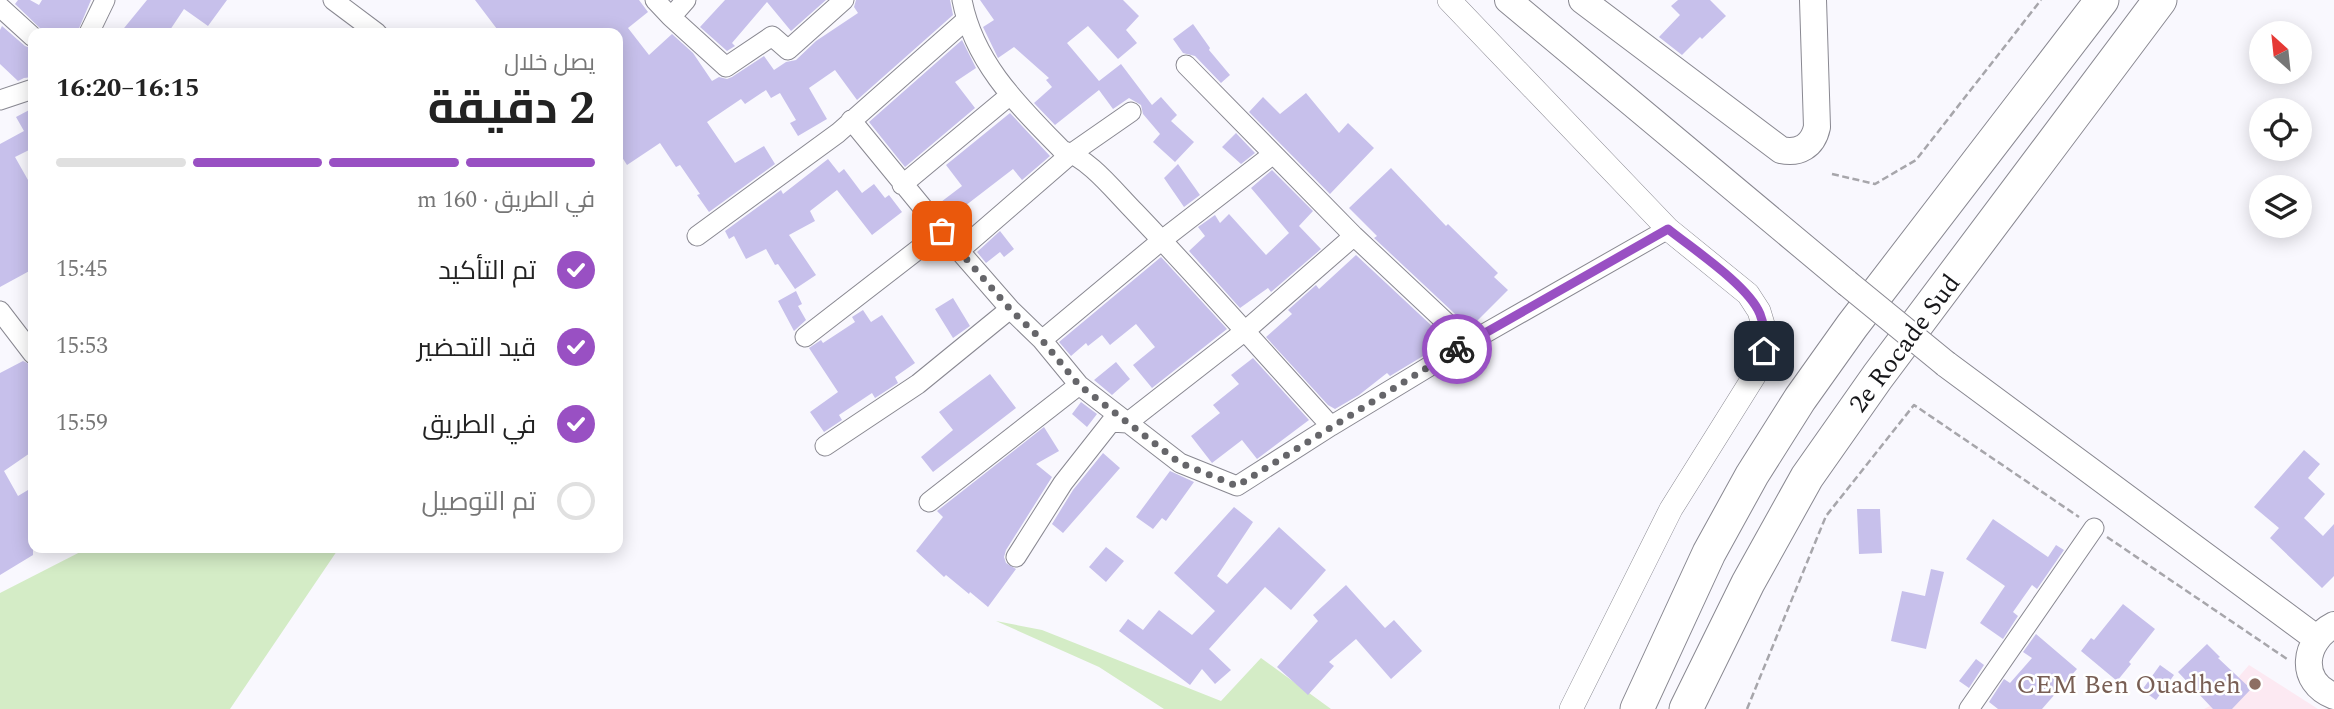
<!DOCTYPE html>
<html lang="ar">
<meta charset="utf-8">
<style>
:root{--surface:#fff;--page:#f2f2f2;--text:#222;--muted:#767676;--line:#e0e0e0;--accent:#9950c3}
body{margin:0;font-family:Spectral,Cairo,serif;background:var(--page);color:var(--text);direction:rtl;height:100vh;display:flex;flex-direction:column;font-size:26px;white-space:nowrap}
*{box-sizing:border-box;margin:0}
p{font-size:23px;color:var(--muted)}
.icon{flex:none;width:38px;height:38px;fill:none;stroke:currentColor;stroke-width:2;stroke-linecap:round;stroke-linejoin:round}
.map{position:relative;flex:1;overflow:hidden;direction:ltr}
.details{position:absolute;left:28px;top:28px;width:595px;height:525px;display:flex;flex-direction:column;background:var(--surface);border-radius:14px;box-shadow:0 4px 18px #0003;direction:rtl}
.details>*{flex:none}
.needle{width:46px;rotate:333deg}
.buttons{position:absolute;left:2249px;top:21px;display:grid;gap:14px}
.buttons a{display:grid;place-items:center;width:63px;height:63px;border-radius:50%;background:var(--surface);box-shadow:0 4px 18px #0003;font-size:35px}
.pin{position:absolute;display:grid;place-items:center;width:60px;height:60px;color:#fff;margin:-30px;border-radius:14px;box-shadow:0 4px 10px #0006}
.courier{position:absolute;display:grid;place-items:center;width:70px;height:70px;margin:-35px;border:5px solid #9950c3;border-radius:50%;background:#fff;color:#222;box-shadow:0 2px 9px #0007}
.overview em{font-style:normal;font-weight:700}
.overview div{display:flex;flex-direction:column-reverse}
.overview{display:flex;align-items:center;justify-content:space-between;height:119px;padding:0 28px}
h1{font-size:46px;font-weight:700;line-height:52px}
.bar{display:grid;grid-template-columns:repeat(4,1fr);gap:10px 7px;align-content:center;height:84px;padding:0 28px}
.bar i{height:9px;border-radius:5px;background:var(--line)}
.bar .on{background:var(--accent)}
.bar p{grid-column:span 4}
ol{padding:0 28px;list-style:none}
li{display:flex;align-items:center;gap:21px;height:77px}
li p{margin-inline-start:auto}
li .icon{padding:7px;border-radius:50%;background:var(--accent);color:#fff;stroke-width:4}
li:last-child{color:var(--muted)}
li i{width:38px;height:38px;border:4px solid var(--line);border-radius:50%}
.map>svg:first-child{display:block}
</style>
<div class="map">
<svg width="2334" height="709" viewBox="0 0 2334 709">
<rect width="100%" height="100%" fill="#f9f8fe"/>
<path fill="#fce9f2" d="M2249,665L2318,709H2204L2216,703Z"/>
<path fill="#d4ecc6" d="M88,548H339L230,709H0V593Z
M996,621L1042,630L1221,701L1261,658L1331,709H1164L1099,667Z"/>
<path fill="#c7c0eb" d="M18,0H30L39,5L42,0H91L77,33H45L15,4Z
M147,0H227L208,26L184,9L168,33H120Z
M475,0H639L648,12L628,28L649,55L672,34L693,53L712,81L719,77L727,79L732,77L764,56L774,70L786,62L796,60L816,41L858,13L854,7L856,0H950L953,15L857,100L835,70L809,88L827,119L798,136L790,123L796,120L780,93L771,98L766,90L745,104L741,99L707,122L735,163L764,146L775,164L709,212L697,195L700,194L680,165L676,167L660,143L627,165L618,151V33H500Z
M725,0H826L791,31L767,2L732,43L735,46L727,51L700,27Z
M980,0H1123L1139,16L1126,30L1137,43L1118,59L1088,26L1067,43L1099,81L1121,64L1152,105L1161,97L1177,115L1171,121L1194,142L1175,162L1153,142L1160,134L1143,114L1141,105L1129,98L1113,109L1099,90L1055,125L1034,103L1052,87L1046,80L1049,78L1014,47L998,58L983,27L994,20Z
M1678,0H1710L1726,16L1702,39L1700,37L1682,55L1659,37L1680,15L1671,6Z
M1193,24L1210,48L1209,50L1230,75L1221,83L1195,56L1183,53L1173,39Z
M2,26L25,46L33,49V77L24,78L18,81L0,64V30Z
M962,40L976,68L955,82L975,108L905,167L869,122Z
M1306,93L1339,133L1348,123L1374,148L1330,194L1249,112L1263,97L1280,114Z
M33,108V148L15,157L28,180L33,177V269L0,287V144L24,131L16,117Z
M1010,113L1050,156L1022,180L1013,169L948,219L937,205L962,186L946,165Z
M1236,133L1255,153L1241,164L1222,147Z
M828,159L839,173L844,169L862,193L874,184L885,198L889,195L902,212L872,235L837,190L810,211L815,221L789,235L816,275L795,289L778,264L775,265L766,249L746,259L734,236L729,239L725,231L781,190L783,194Z
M1178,164L1200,195L1184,207L1164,178Z
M1391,168L1446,226L1448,224L1498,273L1494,277L1508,290L1470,328L1374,238L1377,236L1349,208Z
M1272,170L1313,211L1299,226L1321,249L1271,292L1268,288L1240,308L1189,251L1205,236L1198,227L1215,215L1220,223L1229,214L1266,255L1289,233L1251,188Z
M1000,231L1014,249L1004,257L1000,252L986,263L977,252Z
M1356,255L1448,341L1390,376L1387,373L1359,395L1335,409L1328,405L1266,337L1292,314L1288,310L1316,285L1319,289Z
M1161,257L1227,329L1152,388L1133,365L1155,347L1136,324L1110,345L1102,335L1088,346L1086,343L1071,356L1059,342Z
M796,291L802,304L798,306L806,320L794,331L778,301Z
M953,298L970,326L953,338L935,309Z
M863,310L871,322L882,315L915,363L895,377L898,383L875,398L872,393L839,415L842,420L824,432L810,412L838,392L809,348L821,340L823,343L855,322L852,317Z
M1253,358L1309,420L1257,459L1242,440L1212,463L1191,436L1220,413L1213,405L1239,384L1231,375Z
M23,361L33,366V451L4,471L18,496L33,487V555L0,575V373Z
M1116,362L1130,379L1112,395L1094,380Z
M990,374L1016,408L933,472L921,457L953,430L939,412Z
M1081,402L1097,414L1087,427L1072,414Z
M1044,427L1059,451L1036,464L1052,477L1006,550L1004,557L1006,563L1016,569L988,607L970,592L969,594L946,575L944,577L916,551L943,517L937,511Z
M2304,450L2320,464L2308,478L2325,494L2304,518L2323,536L2334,524V576L2322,588L2270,538L2279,528L2254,507Z
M1103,453L1120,468L1063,533L1052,524L1073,490Z
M1170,471L1194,482L1166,521L1162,518L1153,529L1136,517Z
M1234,507L1253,522L1217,576L1227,584L1279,527L1326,570L1291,610L1265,587L1209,649L1231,670L1215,684L1202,669L1190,685L1119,631L1128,619L1143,630L1159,610L1192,635L1215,611L1174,573Z
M1857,509H1880L1882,553L1859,554Z
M1993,519L2048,557L2056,545L2064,550L2037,589L2032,585L2013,612L2018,616L2003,639L1980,623L2005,586L1966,559Z
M1106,547L1124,561L1106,582L1089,567Z
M1931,569L1944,572L1926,649L1891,641L1902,591L1925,596Z
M1346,585L1385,628L1394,620L1422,651L1391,679L1356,639L1329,662L1334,666L1308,695L1277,667L1318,621L1313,615Z
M2123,604L2155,629L2129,662L2131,664L2117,681L2081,651L2091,638L2094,640Z
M2036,634L2077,669L2042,709H1998L1989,702L2004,679L2010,683L2032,658L2023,652Z
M2207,644L2220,657L2218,658L2251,689L2232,709H2213L2178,672Z
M1976,659L1984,665L1969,688L1959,681Z
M2160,665L2174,675L2156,700L2142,690Z"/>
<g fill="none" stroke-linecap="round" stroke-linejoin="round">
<g stroke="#898891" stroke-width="21">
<path id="minor" d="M333,0L377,33
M655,0L671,17L686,0
M962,0C974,63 1019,106 1062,150C1089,158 1115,192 1135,212C1202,282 1266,355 1331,426L1468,343L1668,229
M0,7L33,37
M671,17L726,67L772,36L788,50L844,0
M89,33L105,0
M1186,65L1354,236L1468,343
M0,100L33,89
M851,120L942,231L1010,309L1042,340L1079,385L1180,463L1237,486L1331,426
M902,185L1009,96
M697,236L838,133L966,20
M959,251L1072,153L1131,112
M0,311L33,354
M805,337L942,231
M1042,340L1162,240L1272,155
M825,446L918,384L1010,309
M929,502L1079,385
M1016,557L1063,483L1111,422L1127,423L1245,331L1354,236
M1969,709L2094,528"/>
</g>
<g stroke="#898891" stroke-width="24">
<path id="tertiary" d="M1449,0L1668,229L1748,294L1759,311L1765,331L1764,351L1758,370L1671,509L1571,709"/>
</g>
<g stroke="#898891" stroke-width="28">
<path id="secondary" d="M1508,0L1847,283
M1582,0L1781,150C1799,154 1813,146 1817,127L1813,0
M1946,364L2316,638
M2334,625C2303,641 2298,682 2334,696"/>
</g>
<g stroke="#898891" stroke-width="35">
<path id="motorway" d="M1637,709L1709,553L1752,475L1800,399L1852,326L2102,0
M1686,709L1748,583L1807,477L1878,376L2160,0"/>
</g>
<path stroke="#a7a6ab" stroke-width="2.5" stroke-dasharray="7 3.5" stroke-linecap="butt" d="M1832,174L1875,184L1916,160L2041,0
M2107,537L2287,659
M1747,709L1826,516L1914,405L2079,517"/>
<use href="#minor" stroke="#fff" stroke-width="19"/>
<use href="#tertiary" stroke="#fff" stroke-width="23"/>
<use href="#secondary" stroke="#fff" stroke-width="26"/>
<use href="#motorway" stroke="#fff" stroke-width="33"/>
<g stroke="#898891" stroke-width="28" stroke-linecap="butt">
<path id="secondary-bridge" d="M1847,283L1946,364"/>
</g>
<use href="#secondary-bridge" stroke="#fff" stroke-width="26"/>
</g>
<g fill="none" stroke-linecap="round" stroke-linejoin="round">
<path stroke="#66666a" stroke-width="7" stroke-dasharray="0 12.6" d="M942,231L1010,309L1042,340L1079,385L1180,463L1237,486L1457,349"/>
<path stroke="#9950c3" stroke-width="9" d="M1457,349L1668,229C1693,249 1749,286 1760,314C1765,326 1764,338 1764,351"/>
</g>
<circle fill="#8d6e63" stroke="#fff" stroke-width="2.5" cx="2255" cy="684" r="7"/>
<g text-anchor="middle" stroke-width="5" stroke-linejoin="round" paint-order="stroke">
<g font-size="26" fill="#17171a" stroke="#fff">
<text transform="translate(1904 343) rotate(-53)" y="9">2e Rocade Sud</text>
</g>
<g font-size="26" fill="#785e54" stroke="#fff" text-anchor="end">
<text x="2241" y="693">CEM Ben Ouadheh</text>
</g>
</g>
</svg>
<div class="buttons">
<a><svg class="needle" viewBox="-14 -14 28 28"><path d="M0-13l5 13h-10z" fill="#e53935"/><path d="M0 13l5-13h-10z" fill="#767676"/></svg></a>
<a><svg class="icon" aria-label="locate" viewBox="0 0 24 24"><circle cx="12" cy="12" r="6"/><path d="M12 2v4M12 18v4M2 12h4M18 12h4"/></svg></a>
<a><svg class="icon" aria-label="layers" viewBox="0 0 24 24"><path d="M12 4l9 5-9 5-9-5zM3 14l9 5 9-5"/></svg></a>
</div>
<div class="pin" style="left:942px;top:231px;background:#ea580c"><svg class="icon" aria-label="bag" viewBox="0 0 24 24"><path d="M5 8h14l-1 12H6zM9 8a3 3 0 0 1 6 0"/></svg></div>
<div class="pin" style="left:1764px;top:351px;background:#1f2937"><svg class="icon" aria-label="home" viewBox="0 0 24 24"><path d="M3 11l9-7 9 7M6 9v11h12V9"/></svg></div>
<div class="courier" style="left:1457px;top:349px"><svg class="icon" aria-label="bike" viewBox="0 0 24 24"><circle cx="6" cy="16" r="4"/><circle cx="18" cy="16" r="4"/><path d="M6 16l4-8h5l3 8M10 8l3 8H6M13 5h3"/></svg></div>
<section class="details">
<div class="overview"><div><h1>2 دقيقة</h1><p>يصل خلال</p></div><em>16:15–16:20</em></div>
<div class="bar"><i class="on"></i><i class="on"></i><i class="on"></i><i></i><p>في الطريق · 160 m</p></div>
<ol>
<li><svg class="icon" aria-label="check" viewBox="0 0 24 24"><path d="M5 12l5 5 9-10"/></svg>تم التأكيد<p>15:45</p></li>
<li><svg class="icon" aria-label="check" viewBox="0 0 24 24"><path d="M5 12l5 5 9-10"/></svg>قيد التحضير<p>15:53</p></li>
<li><svg class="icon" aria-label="check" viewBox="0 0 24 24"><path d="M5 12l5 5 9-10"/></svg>في الطريق<p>15:59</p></li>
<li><i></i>تم التوصيل</li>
</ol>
</section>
</div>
